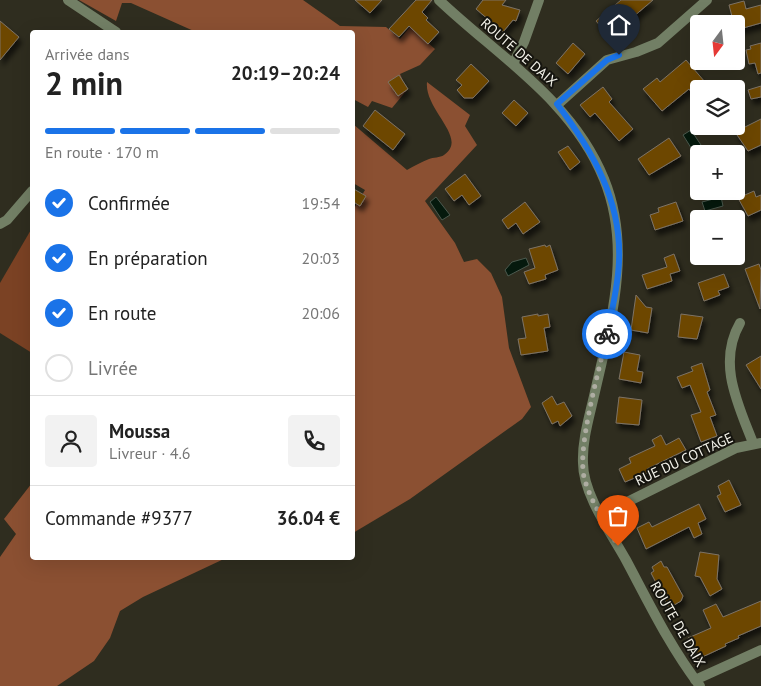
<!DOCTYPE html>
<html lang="fr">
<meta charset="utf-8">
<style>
:root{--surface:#fff;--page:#f2f2f2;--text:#222;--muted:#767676;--line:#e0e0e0;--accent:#1a73e8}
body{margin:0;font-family:"PT Sans",sans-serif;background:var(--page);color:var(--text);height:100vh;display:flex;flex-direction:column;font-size:19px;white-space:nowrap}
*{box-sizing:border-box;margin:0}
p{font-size:16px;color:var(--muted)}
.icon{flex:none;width:28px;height:28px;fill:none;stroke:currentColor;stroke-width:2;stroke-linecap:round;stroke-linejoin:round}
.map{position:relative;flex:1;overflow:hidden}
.panel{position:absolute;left:30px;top:30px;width:325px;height:530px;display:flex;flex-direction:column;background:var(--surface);border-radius:5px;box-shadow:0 5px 20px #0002}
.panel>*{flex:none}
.needle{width:32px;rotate:195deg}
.fabs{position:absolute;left:690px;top:15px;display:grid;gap:10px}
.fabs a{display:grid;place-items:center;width:55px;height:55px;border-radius:5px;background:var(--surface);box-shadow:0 5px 20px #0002;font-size:25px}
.pin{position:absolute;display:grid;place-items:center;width:42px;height:42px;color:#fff;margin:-51px -21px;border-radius:50% 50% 50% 0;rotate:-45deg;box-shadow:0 0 5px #0007}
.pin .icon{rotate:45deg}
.courier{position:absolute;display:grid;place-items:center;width:50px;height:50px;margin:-25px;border:4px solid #1a73e8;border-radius:50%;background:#fff;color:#222;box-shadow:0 1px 6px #0007}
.overview em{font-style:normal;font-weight:800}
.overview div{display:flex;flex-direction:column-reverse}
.overview{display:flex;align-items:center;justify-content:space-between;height:85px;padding:0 15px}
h1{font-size:32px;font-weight:800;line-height:38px}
.bar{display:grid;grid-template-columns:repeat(4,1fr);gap:8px 5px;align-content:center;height:60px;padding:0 15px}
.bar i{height:6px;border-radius:4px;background:var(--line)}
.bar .selected{background:var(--accent)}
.bar p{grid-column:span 4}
.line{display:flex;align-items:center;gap:12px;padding:0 15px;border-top:1px solid var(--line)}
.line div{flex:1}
.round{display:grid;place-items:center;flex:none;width:52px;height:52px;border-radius:5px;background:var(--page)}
ol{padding:0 15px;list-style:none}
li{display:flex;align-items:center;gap:15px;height:55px}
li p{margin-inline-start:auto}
li .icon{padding:5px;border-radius:50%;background:var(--accent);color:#fff;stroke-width:4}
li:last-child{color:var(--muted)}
li i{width:28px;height:28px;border:2px solid var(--line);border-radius:50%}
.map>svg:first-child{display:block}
</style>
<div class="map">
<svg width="761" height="686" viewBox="0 0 761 686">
<defs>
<filter id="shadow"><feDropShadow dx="3" dy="5.5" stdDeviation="2.5" flood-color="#0009"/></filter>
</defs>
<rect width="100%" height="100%" fill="#2f2d1f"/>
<path fill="#7b4224" d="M32,228V353L0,333V283Z"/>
<path fill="#8b5032" d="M79,0H303L340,26L386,27L400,39L410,27L435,49L420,65L400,74L407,90L392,108L372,101L368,107L353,99L352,32H196L131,3H122L116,21Z
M427,82L470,115L465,126L477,145L425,201L455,243L464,262L477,259L491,273L502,297L509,348L531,407L522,419L410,499L353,533L352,212L365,190L353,183V124L407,170C414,166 421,162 429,159C433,157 440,158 444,155C469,138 424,110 427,82Z
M32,483V558H226L143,597L120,611L110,638L94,661L57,686H0V557L16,534L4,519Z"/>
<path fill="#05190d" stroke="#4c5a4f" d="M691,130L701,145L693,151L683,135Z
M436,197L450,215L442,220L430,202Z
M721,197L723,206L705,211L702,202Z
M526,258L529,265L508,276L505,270L512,262Z"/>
<path fill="#6d4700" stroke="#7d7366" filter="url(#shadow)" d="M355,0H382L370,13Z
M416,0H432L422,12L428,18L426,20L439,32L428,44L409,26L399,37L389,29Z
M483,0H506L502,5L520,10L516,21L513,20L503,32L476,9Z
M621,0H653L626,23L628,26L611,38L596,21Z
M744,1L746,9L761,5V23L736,30V24H734L729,5Z
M0,21L19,37L0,60Z
M573,43L585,54L568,74L556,63Z
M761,43V73L758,74L755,63L749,64L746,50L751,49L750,46Z
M686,60L705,82L692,93L689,89L662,111L643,89L657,78L660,82Z
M471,64L489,81L473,98H464L457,90L462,85L456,80Z
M399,75L408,89L398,96L388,82Z
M761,86V97L751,99L748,90Z
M603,87L612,99L609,102L633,129L619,141L595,113L590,117L580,105Z
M514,100L528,113L516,126L502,113Z
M375,110L405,134L393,150L363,126Z
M761,119V145L748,151L735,132Z
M669,138L681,156L649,175L638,159Z
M568,146L580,162L570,170L558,152Z
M465,174L481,196L469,205L462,195L454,201L445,189Z
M352,188L366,196L360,206L352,201Z
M754,191L756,197L761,195V210L748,216L738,198Z
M525,202L540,222L523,234L516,223L508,229L502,220Z
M676,202L683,221L655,230L650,215L659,212L658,208Z
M545,245L546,247L550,245L558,270L545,275L546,279L529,284L524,272L535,268L529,249Z
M674,254L680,271L670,274L672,281L647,289L642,275L667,267L664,258Z
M759,264L761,270L760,309L745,269Z
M724,274L729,287L718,291L720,295L704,301L698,283Z
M636,295L646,307L652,308L648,333L631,330Z
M538,314V316L548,314L550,327L544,328L548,351L521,355L518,339L526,338L522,317Z
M681,314L703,317L697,339L678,337Z
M624,352L640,355L637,371L643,372L641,383L619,379Z
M761,356V389L746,365Z
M702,363L710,390L707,392L716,415L710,417L717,436L701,442L691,415L701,412L690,385L682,388L677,377L693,371L691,367Z
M552,396L557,405L564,402L572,416L560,426L558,421L552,424L542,403Z
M619,397L642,400L639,425L616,423Z
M661,435L666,445L679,438L686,450L647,469L649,472L625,482L619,469L631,463L629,458L655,446L652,440Z
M729,480L741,505L725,512L717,496L721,494L718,486Z
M699,504L706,519L698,523L702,534L694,538L689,527L646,549L637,528L649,522L652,527Z
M700,552L719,555L717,579L722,589L710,596L700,577L695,576Z
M661,561L664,567H667L683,596L681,601L669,608L651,573L654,571L652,567Z
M761,601V626L738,636L739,638L725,644L726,646L698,659L688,638L711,628L703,610L716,604L723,617Z"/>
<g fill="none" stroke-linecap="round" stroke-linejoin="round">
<path stroke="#727f65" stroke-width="10" d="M68,0L116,32
M439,0C498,56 572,100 604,179C633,250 610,325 594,396C589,418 582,441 583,463C583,494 611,533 626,560C649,603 670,647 700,686
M513,64L524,42L539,0
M557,105L607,60L636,52L658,43L707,0
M0,224L7,220L32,191
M740,323C717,363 738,404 753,443
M601,515L736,448L761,443
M695,680L761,650"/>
</g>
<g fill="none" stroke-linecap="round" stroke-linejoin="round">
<path stroke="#aeada2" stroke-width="5" stroke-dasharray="0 9" d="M607,334C600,368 577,446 584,477C590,501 606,524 618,546"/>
<path stroke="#1a73e8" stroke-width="6" d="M607,334C612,311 618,286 619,262C622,202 593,151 557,104L607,60L619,55"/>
</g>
<g text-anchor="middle" stroke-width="4" stroke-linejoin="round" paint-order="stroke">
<g font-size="14" fill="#f3f2e9" stroke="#16150f">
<text transform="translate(519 52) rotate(41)" y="5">ROUTE DE DAIX</text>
<text transform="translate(684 459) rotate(-25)" y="5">RUE DU COTTAGE</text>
<text transform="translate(678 624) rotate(60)" y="5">ROUTE DE DAIX</text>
</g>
</g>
</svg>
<div class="fabs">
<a><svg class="needle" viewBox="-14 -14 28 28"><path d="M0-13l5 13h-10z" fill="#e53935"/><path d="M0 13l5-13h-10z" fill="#767676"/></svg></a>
<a><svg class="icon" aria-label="layers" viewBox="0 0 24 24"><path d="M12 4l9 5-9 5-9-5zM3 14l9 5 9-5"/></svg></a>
<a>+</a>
<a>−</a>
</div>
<div class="pin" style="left:618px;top:546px;background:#ea580c"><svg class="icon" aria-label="bag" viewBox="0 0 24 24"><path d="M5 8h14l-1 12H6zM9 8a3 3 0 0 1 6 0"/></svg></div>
<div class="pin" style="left:619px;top:55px;background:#1f2937"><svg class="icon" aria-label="home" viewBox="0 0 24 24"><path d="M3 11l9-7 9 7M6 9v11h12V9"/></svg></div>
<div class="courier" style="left:607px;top:334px"><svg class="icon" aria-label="bike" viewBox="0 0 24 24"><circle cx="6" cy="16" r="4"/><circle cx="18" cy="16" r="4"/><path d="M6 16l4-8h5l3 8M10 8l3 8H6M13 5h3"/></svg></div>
<section class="panel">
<div class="overview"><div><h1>2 min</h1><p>Arrivée dans</p></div><em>20:19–20:24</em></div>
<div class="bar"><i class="selected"></i><i class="selected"></i><i class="selected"></i><i></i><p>En route · 170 m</p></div>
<ol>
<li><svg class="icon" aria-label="check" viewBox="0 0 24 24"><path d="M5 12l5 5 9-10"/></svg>Confirmée<p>19:54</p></li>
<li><svg class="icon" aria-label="check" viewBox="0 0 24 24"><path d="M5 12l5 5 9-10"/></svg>En préparation<p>20:03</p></li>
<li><svg class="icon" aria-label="check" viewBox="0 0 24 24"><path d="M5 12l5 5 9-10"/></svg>En route<p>20:06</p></li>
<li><i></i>Livrée</li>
</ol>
<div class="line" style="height:90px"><a class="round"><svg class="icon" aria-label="person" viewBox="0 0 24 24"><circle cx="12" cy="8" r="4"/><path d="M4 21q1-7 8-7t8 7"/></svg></a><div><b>Moussa</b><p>Livreur · 4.6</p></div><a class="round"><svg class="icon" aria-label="phone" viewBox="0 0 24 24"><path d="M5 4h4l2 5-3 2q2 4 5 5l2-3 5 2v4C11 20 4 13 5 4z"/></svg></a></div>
<div class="line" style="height:65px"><div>Commande #9377</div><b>36.04 €</b></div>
</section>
</div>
